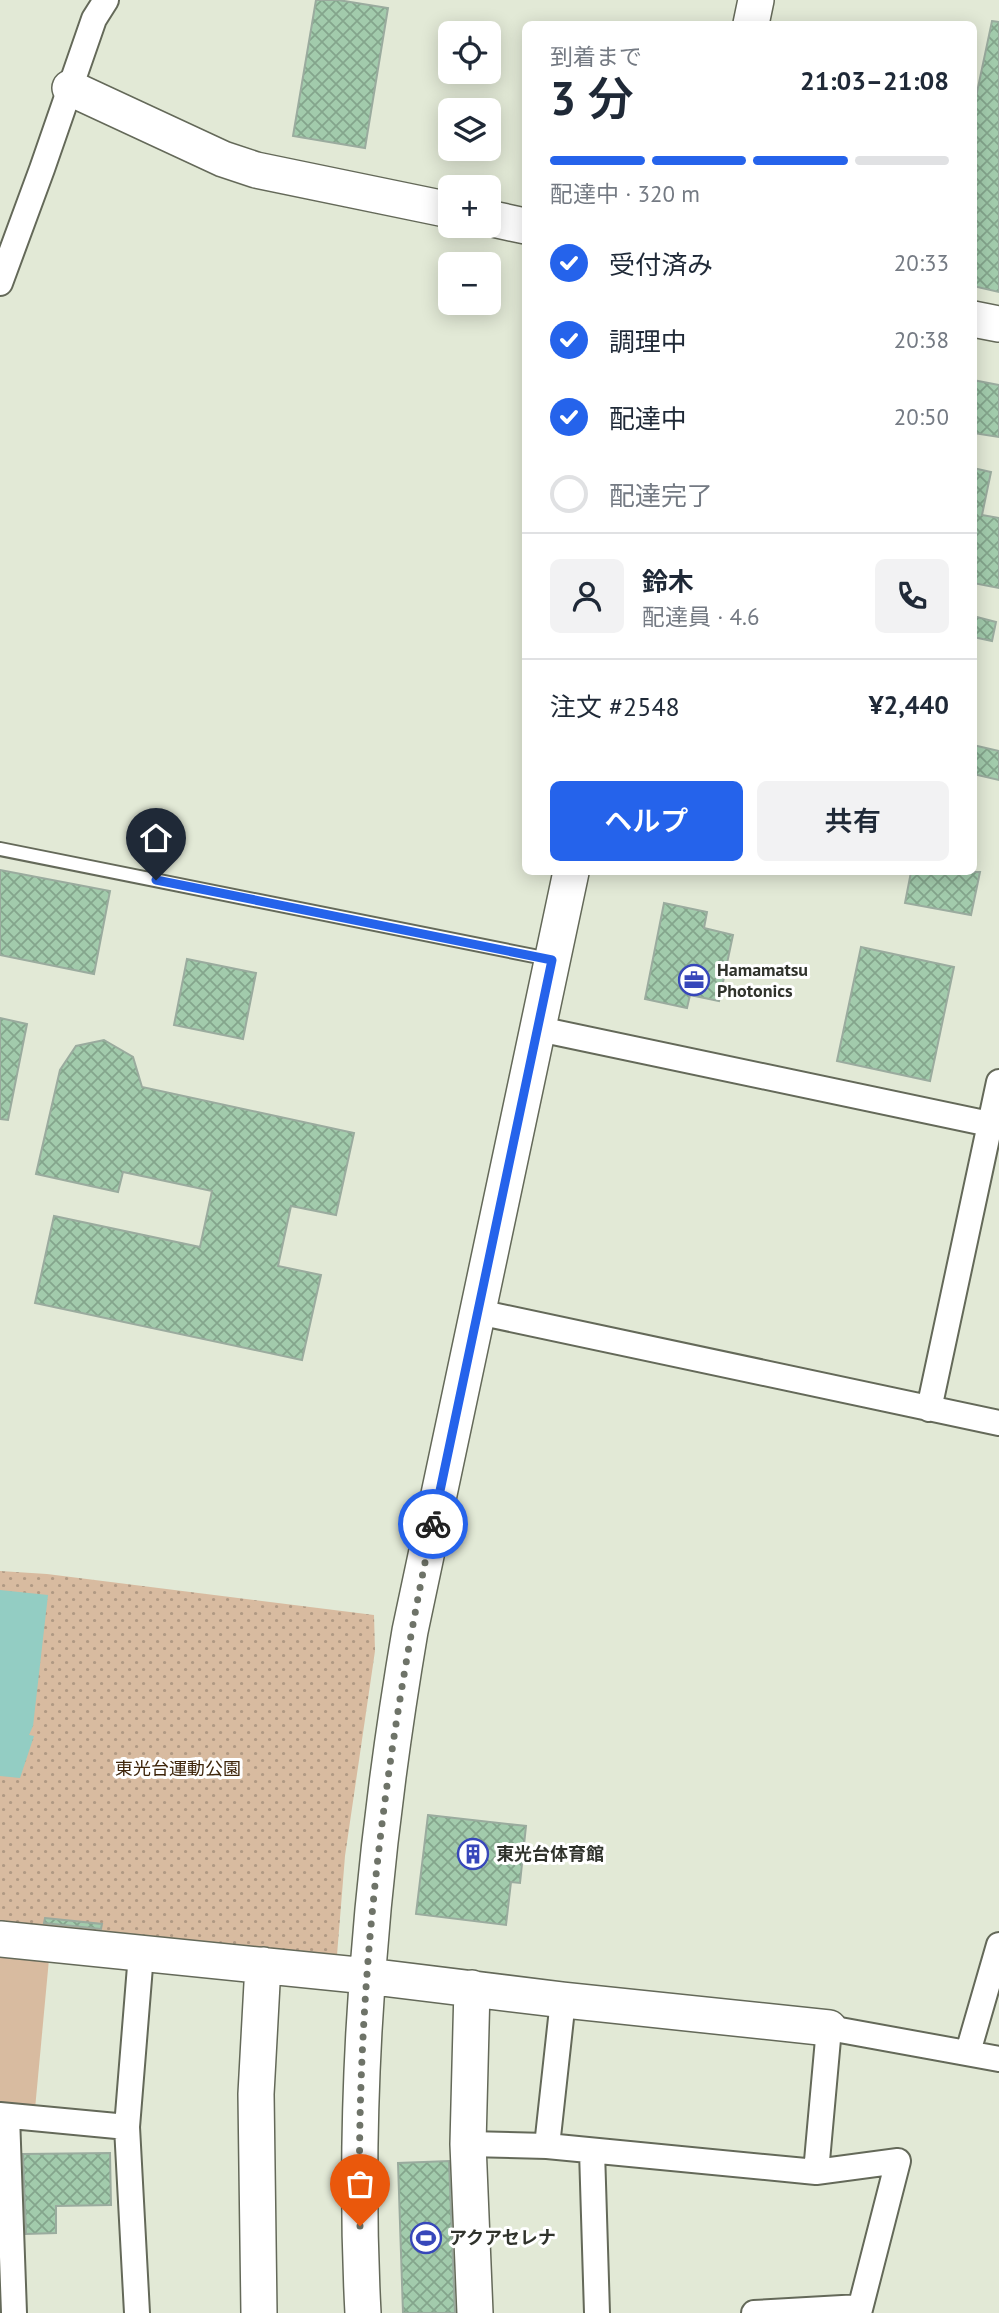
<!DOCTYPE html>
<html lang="ja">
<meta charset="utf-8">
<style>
:root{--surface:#fff;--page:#f2f2f3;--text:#1f2937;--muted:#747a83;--line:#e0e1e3;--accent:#2563eb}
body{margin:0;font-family:"PT Sans","Noto Sans JP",sans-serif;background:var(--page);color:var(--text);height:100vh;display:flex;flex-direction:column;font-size:26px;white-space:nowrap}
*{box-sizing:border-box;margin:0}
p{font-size:23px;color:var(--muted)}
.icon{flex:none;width:38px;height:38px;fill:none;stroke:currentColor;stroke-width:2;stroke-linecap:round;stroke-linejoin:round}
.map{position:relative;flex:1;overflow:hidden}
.sheet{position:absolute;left:522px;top:21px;width:455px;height:854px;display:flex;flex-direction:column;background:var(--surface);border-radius:10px;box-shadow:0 4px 18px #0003}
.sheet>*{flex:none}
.controls{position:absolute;left:438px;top:21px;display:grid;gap:14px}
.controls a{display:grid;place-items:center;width:63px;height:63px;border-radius:10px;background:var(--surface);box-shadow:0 4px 18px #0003;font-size:35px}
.pin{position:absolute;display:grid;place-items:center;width:60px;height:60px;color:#fff;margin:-72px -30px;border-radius:50% 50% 50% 0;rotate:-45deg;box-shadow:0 0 7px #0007}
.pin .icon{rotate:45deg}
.courier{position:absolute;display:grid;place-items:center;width:70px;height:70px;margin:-35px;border:5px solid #2563eb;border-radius:50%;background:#fff;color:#222;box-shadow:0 2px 9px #0007}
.overview em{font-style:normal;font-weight:600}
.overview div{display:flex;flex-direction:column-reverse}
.overview{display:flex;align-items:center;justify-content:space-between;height:119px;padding:0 28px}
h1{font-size:46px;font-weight:600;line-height:52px}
.bar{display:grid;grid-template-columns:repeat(4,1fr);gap:10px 7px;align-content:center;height:84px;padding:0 28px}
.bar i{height:9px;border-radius:5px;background:var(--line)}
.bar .selected{background:var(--accent)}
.bar p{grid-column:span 4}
.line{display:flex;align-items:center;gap:18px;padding:0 28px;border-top:2px solid var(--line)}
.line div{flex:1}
.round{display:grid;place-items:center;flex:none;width:74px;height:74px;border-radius:10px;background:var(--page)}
ol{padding:0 28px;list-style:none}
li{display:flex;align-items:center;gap:21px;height:77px}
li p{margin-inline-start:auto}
li .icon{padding:7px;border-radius:50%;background:var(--accent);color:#fff;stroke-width:4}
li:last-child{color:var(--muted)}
li i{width:38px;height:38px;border:4px solid var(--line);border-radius:50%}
.button{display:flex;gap:14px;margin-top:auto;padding:14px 28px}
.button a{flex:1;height:80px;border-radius:10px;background:var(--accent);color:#fff;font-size:28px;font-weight:600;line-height:80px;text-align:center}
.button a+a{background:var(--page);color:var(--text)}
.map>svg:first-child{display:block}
</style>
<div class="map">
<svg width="999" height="2313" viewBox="0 0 999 2313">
<defs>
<pattern id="park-dots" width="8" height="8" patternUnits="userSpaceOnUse" patternTransform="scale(1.75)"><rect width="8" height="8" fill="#d8bba0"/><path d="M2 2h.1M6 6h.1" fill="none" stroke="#b09983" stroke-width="1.8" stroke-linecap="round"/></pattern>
<pattern id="building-cross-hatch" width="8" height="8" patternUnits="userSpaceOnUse" patternTransform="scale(1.75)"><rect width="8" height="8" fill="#a2cbac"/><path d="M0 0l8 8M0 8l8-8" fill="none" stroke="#84a58c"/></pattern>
</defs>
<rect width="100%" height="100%" fill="#e2e9d6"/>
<path fill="url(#park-dots)" d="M0,1571L47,1574L374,1615L375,1651L345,1856L337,1955L333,1960L0,1931Z"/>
<path fill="#d8bba0" d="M0,1955L49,1959L35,2109L0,2106Z"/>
<path fill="#93cdc3" d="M0,1590L48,1595L33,1726L29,1735L34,1736L20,1778L0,1776Z"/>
<path fill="url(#building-cross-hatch)" stroke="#9aab9e" stroke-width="2" d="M316,0H338L388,8L365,148L293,136Z
M992,21L999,22V292L973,286V111Z
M973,380L999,385V437L973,433Z
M973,468L991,472L982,515L999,518V588L973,583Z
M973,616L996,622L992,641L973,637Z
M973,745L999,751V780L973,774Z
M0,870L110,891L94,974L0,955Z
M911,872H980L971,915L905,903Z
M664,903L707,912L704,928L733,935L719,1001L690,995L687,1008L645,999Z
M861,947L954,967L930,1081L837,1061Z
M187,959L256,973L243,1039L174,1025Z
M0,1018L27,1024L8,1120L0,1119Z
M104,1040L133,1057L142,1087L354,1133L336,1215L291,1206L278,1266L321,1275L302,1360L35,1303L54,1216L200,1247L212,1191L123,1172L118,1192L36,1174L60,1070L76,1046Z
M428,1815L526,1826L520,1883L511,1882L506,1925L416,1914Z
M45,1918L102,1924L101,1929L44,1923Z
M110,2153L111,2205L56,2206V2233L26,2234L23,2154Z
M449,2161L455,2313H403L398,2163Z"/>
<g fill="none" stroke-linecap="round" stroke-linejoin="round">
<g stroke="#646959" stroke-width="16">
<path id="lane" d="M0,849L549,959"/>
</g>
<g stroke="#646959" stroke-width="28">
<path id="street" d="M0,283L42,169L94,19L106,0
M539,1029L999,1126
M478,1312L999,1423
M929,1409L999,1082
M968,2052L999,1945
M0,2115L127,2127
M7,2116L14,2313
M468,2144L547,2146L816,2172L898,2161L859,2313
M547,2146L563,2000
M592,2151L597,2313
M816,2172L829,2028L999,2059
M137,2313L127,2127L141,1954
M754,2313L860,2307"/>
</g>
<g stroke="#646959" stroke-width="38">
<path id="secondary" d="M751,24L756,0
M70,88L223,159L256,170L450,210
M488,218L525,226
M973,319L999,324
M0,1939L367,1976L563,2000L829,2028
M472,1988L468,2144L475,2313
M259,2313L256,2094L263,1965
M363,2313C351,2085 372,1855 410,1631L571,872"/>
</g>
<use href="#lane" stroke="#fff" stroke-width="12"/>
<use href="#street" stroke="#fff" stroke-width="24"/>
<use href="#secondary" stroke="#fff" stroke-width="35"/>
</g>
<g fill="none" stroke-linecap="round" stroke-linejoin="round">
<path stroke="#6e7368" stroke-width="7" stroke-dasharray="0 12.6" d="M360,2226C355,1991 384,1754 433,1524"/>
<path stroke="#2563eb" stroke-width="9" d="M156,880L552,960L433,1524"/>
</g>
<defs>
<g id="office-ring" transform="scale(1.575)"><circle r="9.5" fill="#fff" stroke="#3747ba" stroke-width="1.5"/><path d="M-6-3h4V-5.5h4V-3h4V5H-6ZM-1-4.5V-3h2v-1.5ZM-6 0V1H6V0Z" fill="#3747ba"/></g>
<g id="building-ring" transform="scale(1.575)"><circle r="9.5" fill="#fff" stroke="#3747ba" stroke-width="1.5"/><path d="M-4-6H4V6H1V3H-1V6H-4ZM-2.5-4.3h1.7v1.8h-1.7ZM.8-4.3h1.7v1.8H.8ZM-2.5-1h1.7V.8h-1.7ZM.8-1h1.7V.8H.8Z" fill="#3747ba"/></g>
<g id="stadium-ring" transform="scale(1.575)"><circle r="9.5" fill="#fff" stroke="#3747ba" stroke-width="1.5"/><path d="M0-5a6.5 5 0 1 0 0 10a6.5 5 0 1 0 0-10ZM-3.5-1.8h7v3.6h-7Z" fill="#3747ba"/></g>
</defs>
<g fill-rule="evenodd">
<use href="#office-ring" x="694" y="980"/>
<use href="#building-ring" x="473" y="1854"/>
<use href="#stadium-ring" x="426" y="2238"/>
</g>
<g text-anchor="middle" stroke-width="6" stroke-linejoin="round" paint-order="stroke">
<g font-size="18" font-weight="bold" fill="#30332c" stroke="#fff" text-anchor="start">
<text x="717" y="976">Hamamatsu<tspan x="717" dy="21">Photonics</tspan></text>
<text x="496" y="1860">東光台体育館</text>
<text x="449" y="2244">アクアセレナ</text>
</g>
<g font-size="18" fill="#3e250a" stroke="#fff">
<text x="178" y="1775">東光台運動公園</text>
</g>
</g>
</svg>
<div class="controls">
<a><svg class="icon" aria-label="locate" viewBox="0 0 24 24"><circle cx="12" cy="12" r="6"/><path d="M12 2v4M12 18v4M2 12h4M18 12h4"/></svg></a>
<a><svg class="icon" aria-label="layers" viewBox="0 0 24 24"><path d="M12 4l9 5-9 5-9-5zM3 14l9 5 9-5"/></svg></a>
<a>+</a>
<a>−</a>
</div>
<div class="pin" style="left:360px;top:2226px;background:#ea580c"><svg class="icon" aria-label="bag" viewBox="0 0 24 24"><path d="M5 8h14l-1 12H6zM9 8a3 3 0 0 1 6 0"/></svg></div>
<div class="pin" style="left:156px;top:880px;background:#1f2937"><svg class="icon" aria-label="home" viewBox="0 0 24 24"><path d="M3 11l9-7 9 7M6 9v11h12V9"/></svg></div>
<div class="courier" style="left:433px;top:1524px"><svg class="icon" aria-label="bike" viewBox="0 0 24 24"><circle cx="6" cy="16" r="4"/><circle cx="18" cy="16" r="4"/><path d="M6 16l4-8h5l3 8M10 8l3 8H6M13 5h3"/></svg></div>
<section class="sheet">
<div class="overview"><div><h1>3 分</h1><p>到着まで</p></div><em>21:03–21:08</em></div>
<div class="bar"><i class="selected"></i><i class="selected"></i><i class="selected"></i><i></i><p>配達中 · 320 m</p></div>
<ol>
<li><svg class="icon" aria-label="check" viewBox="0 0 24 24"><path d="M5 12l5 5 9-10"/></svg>受付済み<p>20:33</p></li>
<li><svg class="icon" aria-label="check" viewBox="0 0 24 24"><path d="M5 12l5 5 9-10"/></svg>調理中<p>20:38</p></li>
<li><svg class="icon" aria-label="check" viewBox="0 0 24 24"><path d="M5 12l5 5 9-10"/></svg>配達中<p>20:50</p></li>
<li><i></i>配達完了</li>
</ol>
<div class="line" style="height:126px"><a class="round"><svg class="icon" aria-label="person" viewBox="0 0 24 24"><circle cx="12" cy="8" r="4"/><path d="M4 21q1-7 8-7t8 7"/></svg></a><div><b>鈴木</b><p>配達員 · 4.6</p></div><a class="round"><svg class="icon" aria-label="phone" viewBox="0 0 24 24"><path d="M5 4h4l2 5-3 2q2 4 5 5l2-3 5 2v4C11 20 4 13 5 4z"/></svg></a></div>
<div class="line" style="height:91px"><div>注文 #2548</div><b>¥2,440</b></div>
<div class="button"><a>ヘルプ</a><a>共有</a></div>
</section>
</div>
